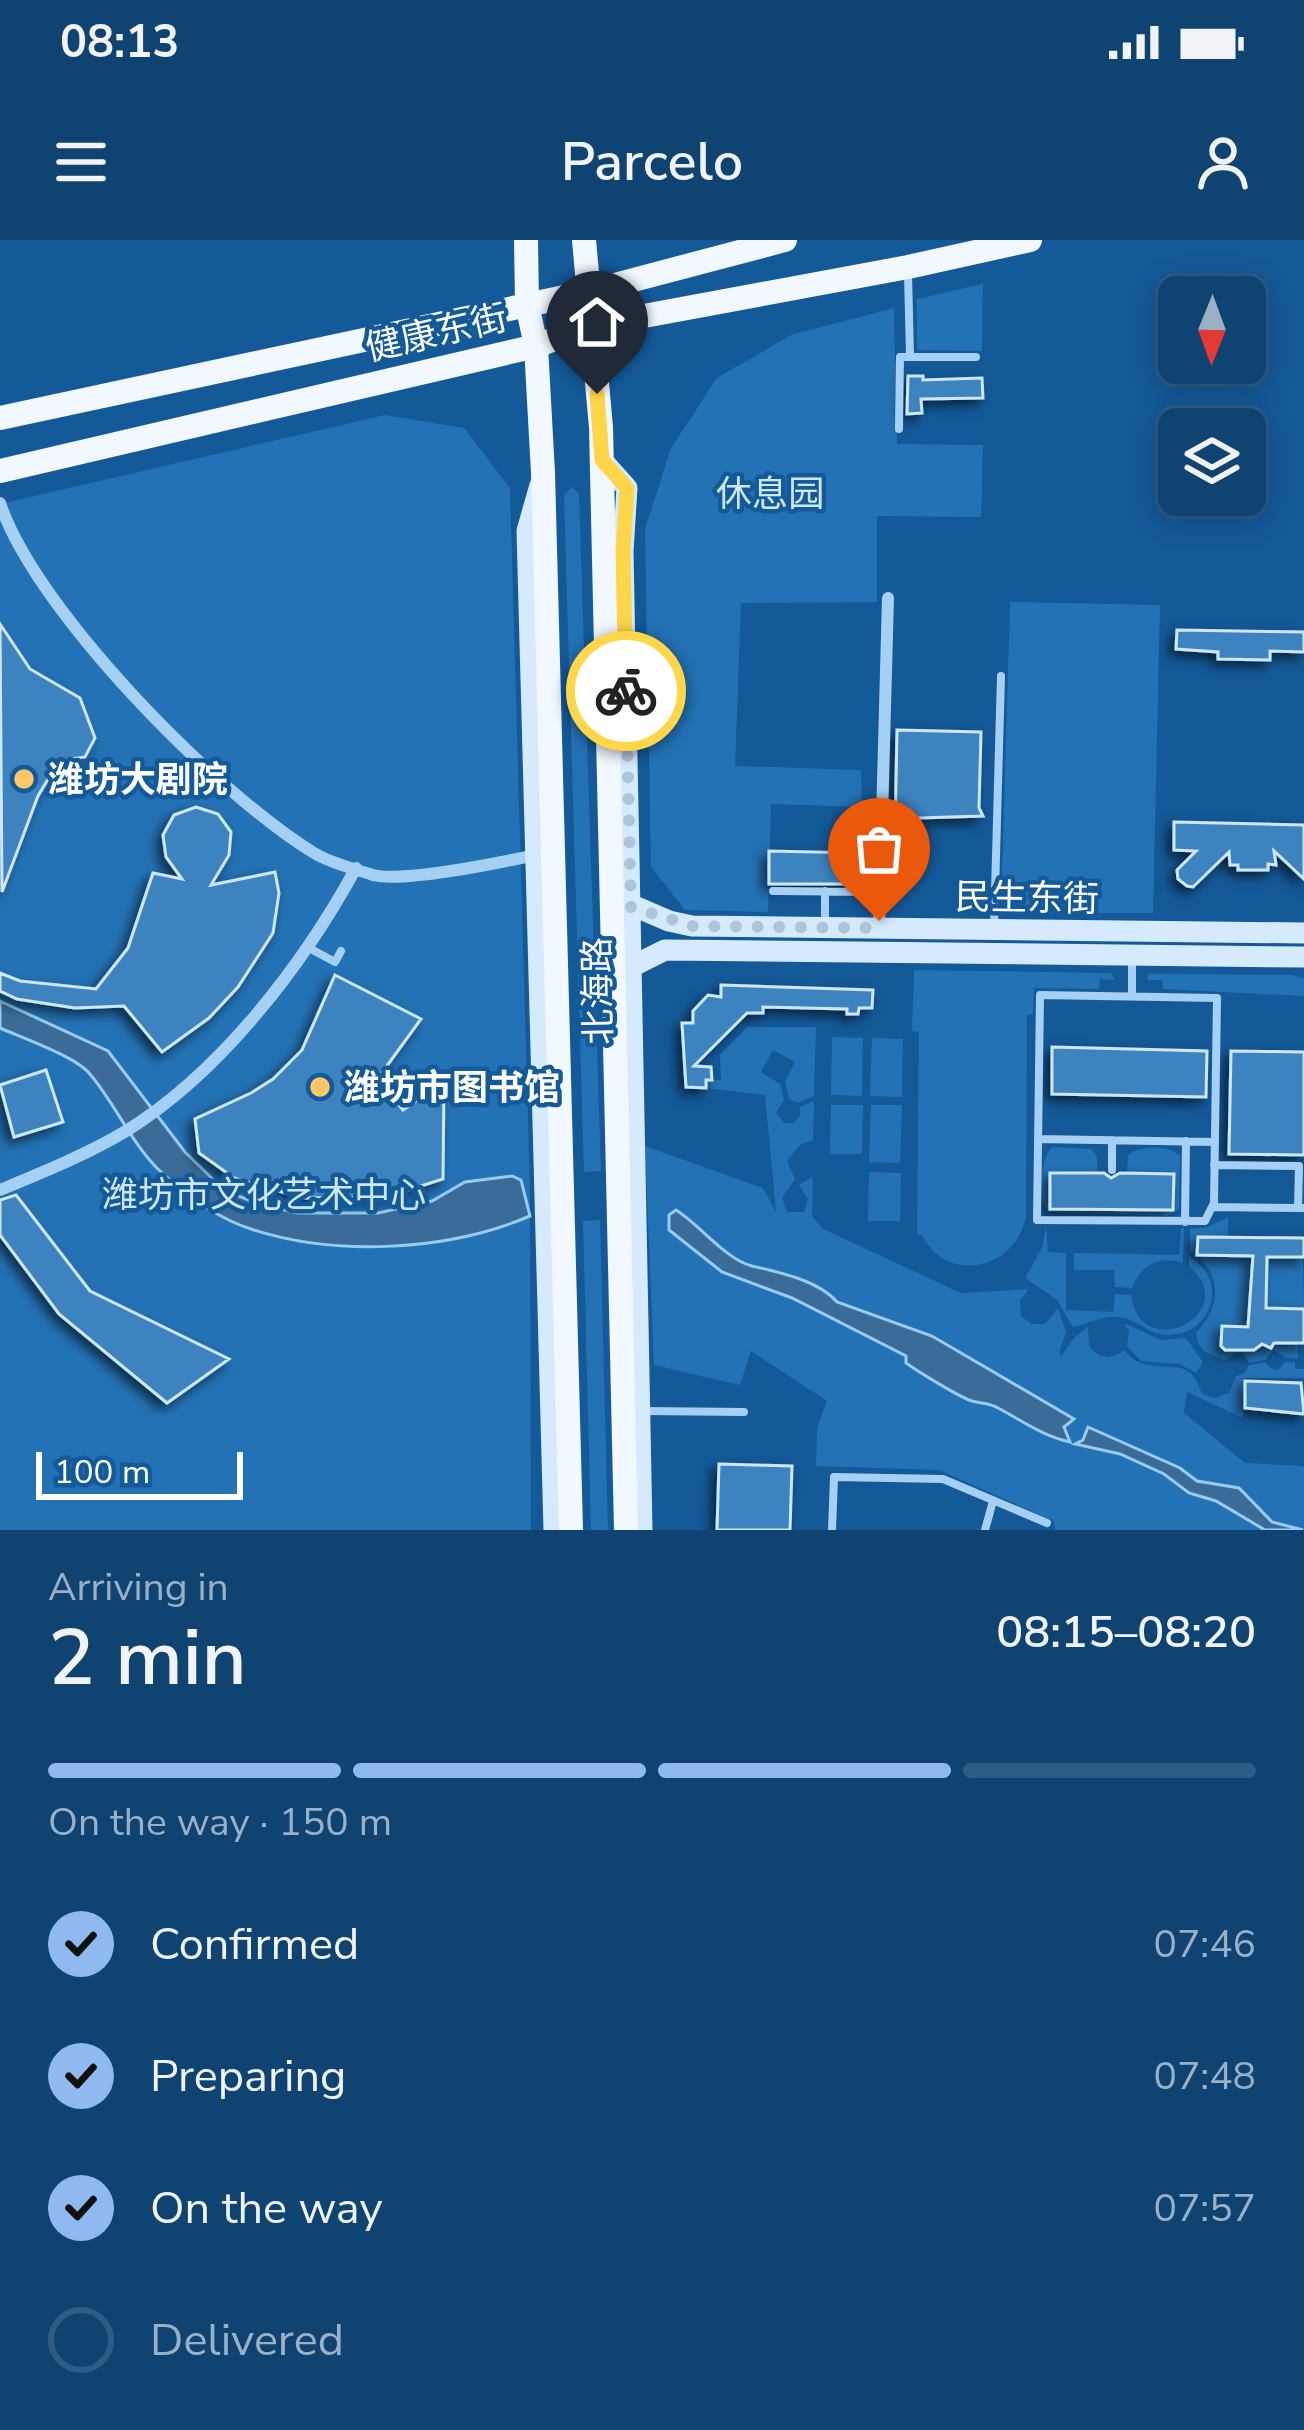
<!DOCTYPE html>
<meta charset="utf-8">
<style>
:root{--surface:#0f4372;--page:#184a77;--text:#f1f3f6;--muted:#9bb0c4;--line:#2f5c84;--accent:#90b9f0}
body{margin:0;font-family:"Nunito Sans","Noto Sans SC",sans-serif;background:var(--page);color:var(--text);height:100vh;display:flex;flex-direction:column;font-size:45px;white-space:nowrap}
*{box-sizing:border-box;margin:0}
p{font-size:39px;color:var(--muted)}
.icon{flex:none;width:66px;height:66px;fill:none;stroke:currentColor;stroke-width:2;stroke-linecap:round;stroke-linejoin:round}
.map{position:relative;height:1290px;overflow:hidden}
.panel{display:flex;flex-direction:column;background:var(--surface);flex:1}
.panel>*{flex:none}
.needle{width:78px;rotate:181deg}
.fabs{position:absolute;left:1158px;top:36px;display:grid;gap:24px}
.fabs a{display:grid;place-items:center;width:108px;height:108px;border-radius:18px;background:var(--surface);box-shadow:0 6px 30px #0003,0 0 0 3px var(--line);font-size:60px}
.scale{position:absolute;left:36px;bottom:30px;width:207px;box-sizing:border-box;padding-left:12px;border:6px solid #fff;border-top:0;font-size:33px;line-height:42px;white-space:nowrap;color:#fff;-webkit-text-stroke:9px #145998;paint-order:stroke}
.pin{position:absolute;display:grid;place-items:center;width:102px;height:102px;color:#fff;margin:-123px -51px;border-radius:50% 50% 50% 0;rotate:-45deg;box-shadow:0 0 12px #0007}
.pin .icon{rotate:45deg}
.courier{position:absolute;display:grid;place-items:center;width:120px;height:120px;margin:-60px;border:9px solid #ffd54a;border-radius:50%;background:#fff;color:#222;box-shadow:0 3px 15px #0007}
.headline em{font-style:normal;font-weight:600}
.headline div{display:flex;flex-direction:column-reverse}
.headline{display:flex;align-items:center;justify-content:space-between;height:204px;padding:0 48px}
h1{font-size:78px;font-weight:600;line-height:90px}
.bar{display:grid;grid-template-columns:repeat(4,1fr);gap:18px 12px;align-content:center;height:144px;padding:0 48px}
.bar i{height:15px;border-radius:9px;background:var(--line)}
.bar .selected{background:var(--accent)}
.bar p{grid-column:span 4}
ol{padding:0 48px;list-style:none}
li{display:flex;align-items:center;gap:36px;height:132px}
li p{margin-inline-start:auto}
li .icon{padding:12px;border-radius:50%;background:var(--accent);color:#111;stroke-width:4}
li:last-child{color:var(--muted)}
li i{width:66px;height:66px;border:6px solid var(--line);border-radius:50%}
.status{display:flex;justify-content:space-between;align-items:center;height:84px;padding:0 60px;background:var(--surface);direction:ltr}
.status svg{height:33px;fill:currentColor}
header{display:flex;justify-content:space-between;align-items:center;height:156px;padding:0 48px;background:var(--surface);font-size:54px;font-weight:600}
.map>svg:first-child{display:block}
</style>
<div class="status"><b>08:13</b><svg viewBox="0 0 49 12"><path d="M0 12V9h3v3zM5 12V6h3v6zM10 12V3h3v9zM15 12V0h3v12zM26 1h20v11H26zM47 4h2v5h-2z"/></svg></div>
<header><svg class="icon" aria-label="menu" viewBox="0 0 24 24"><path d="M4 6h16M4 12h16M4 18h16"/></svg>Parcelo<svg class="icon" aria-label="person" viewBox="0 0 24 24"><circle cx="12" cy="8" r="4"/><path d="M4 21q1-7 8-7t8 7"/></svg></header>
<div class="map">
<svg width="1304" height="1290" viewBox="0 0 1304 1290">
<defs>
<filter id="shadow"><feDropShadow dx="-5.5" dy="5.5" stdDeviation="6" flood-color="#0009"/></filter>
</defs>
<rect width="100%" height="100%" fill="#145998"/>
<path fill="#2372b5" d="M983,44L982,111L917,110V59Z
M894,68L897,204L983,205L981,277L877,276V362L741,363L735,526L861,530L862,567L771,564L768,672L685,670L651,627L645,289L671,208L717,138L791,95Z
M385,175L464,188L510,248L530,951L531,1290H0V264Z
M572,247L579,254L601,931L584,932L564,255Z
M1010,362L1160,365L1153,673H1001Z
M914,730L1111,733L1115,740L1100,739L1099,749L1034,748L1033,774L1027,775L1026,977C1015,1030 947,1045 922,995L917,994L919,792L912,791Z
M1149,734L1291,735L1304,738V756L1163,749L1162,740H1147Z
M747,787H816L814,856L798,863L789,859L785,842L795,822L773,810L761,832L780,844L784,860L776,873L784,883H794L800,876V867L814,861L813,900L800,905L787,921L795,939L782,958L787,972H804L808,959L799,945L813,937L812,976L823,989L961,1053L1029,1049L1020,1060L1021,1076L1031,1084H1045L1058,1068L1066,1092L1059,1113L1062,1115L1074,1098L1088,1087L1089,1106C1099,1119 1112,1120 1124,1110C1147,1139 1179,1116 1194,1137C1198,1142 1199,1149 1203,1154L1215,1158L1229,1153L1236,1136L1245,1133L1249,1125L1265,1122L1271,1129L1278,1130L1285,1122H1295V1129H1304V1138H1244L1243,1178L1187,1152L1184,1173L1245,1223L1304,1226V1290H1055L1054,1281L939,1230L816,1226L817,1188L827,1161L751,1111L740,1145L654,1125L645,906L763,948L776,972L765,855L706,848V840H721L720,815Z
M832,797L863,798L862,856L831,855Z
M872,798L903,799L902,857L870,856Z
M831,865H863L862,914H830Z
M871,865H902L900,923L869,922Z
M1052,907L1091,909L1097,916V933H1051V969L1172,970L1174,934L1127,933L1128,915C1140,905 1169,904 1180,916L1179,969L1167,976L1048,972C1039,958 1039,920 1052,907Z
M869,932L901,933L900,981H868Z
M1228,977V997H1197V1015L1253,1016L1248,1087H1222L1221,1106L1254,1110L1259,1103L1269,1107L1273,1103H1298V1119L1286,1118L1274,1110L1265,1120L1249,1123L1245,1115L1238,1112L1225,1120C1210,1114 1198,1112 1196,1093C1222,1065 1223,1034 1190,1010V989L1208,987Z
M600,980L608,1290H591L583,981Z
M1046,986L1048,1012L1066,1013V1070L1113,1072L1115,1054L1131,1055C1141,1126 1244,1073 1189,1026V1016C1204,1026 1213,1038 1212,1056C1210,1084 1182,1101 1155,1093C1143,1088 1134,1079 1120,1077C1103,1075 1088,1084 1073,1087L1057,1060L1025,1038L1042,1008Z
M1181,988H1184L1183,1023C1159,1015 1141,1025 1132,1048L1115,1047L1114,1030H1074V1013L1179,1015Z
M1267,1017H1303L1304,1069L1266,1068Z
M1124,1083L1161,1100L1186,1098L1203,1122L1196,1133L1180,1124L1141,1121L1127,1106L1129,1091Z"/>
<path fill="#3b6c99" stroke="#98ccf5" stroke-width="3" d="M0,761L108,811L185,912L225,951L257,963L297,973H378L432,961L465,942L512,936L521,940L530,976C448,1011 336,1017 251,989C216,978 185,954 159,930C131,903 115,863 89,833C74,816 23,798 0,788Z
M676,970C699,984 725,1019 752,1026C778,1032 818,1040 837,1062L932,1096L1074,1179L1064,1187L1070,1202C1043,1196 1024,1182 1000,1169C990,1163 983,1164 972,1161C959,1157 919,1132 906,1123V1116L792,1058L722,1032L669,990V975Z
M1088,1187L1180,1228L1197,1241L1239,1248L1272,1282L1303,1290H1265L1216,1261L1189,1253L1164,1234L1120,1214L1075,1204L1083,1200Z"/>
<path fill="#3d83c0" stroke="#cee7fd" stroke-width="3" filter="url(#shadow)" d="M908,136H923V140L982,138L983,158L921,159L922,173L907,174Z
M0,384L30,429L80,458L95,498L85,517L59,521L38,556L2,652Z
M1177,390L1304,392V412L1270,411V420L1218,419V412L1176,409Z
M897,490L981,492L979,568L983,576L919,578L895,594Z
M196,567L218,574L231,592L229,615L211,645L275,632L279,653L273,693L238,747L209,778L162,812L124,766L75,768L17,759L0,751V733L20,741L96,749L128,708L153,633L182,639L166,617L163,595L174,575Z
M1174,582L1304,585V639L1274,611L1276,625L1268,624V630H1238V625H1230L1229,612L1193,647L1187,646L1178,639L1177,630L1196,611L1174,610Z
M858,595H871L870,644H769V611L858,613Z
M335,735L421,779L373,845L387,850L403,870L444,842L443,939L387,957L302,958L234,938L199,913L195,879L251,853L273,839L302,810Z
M721,745L873,750L872,768H859L858,774H847V769L763,767V773H747L694,826L711,827L712,840H706V848L686,847L682,783H693V771L708,755L721,757Z
M1052,807L1207,811L1206,857L1052,854Z
M1231,811L1304,812V915L1229,914Z
M46,830L63,882L14,897L0,845Z
M1050,933H1104L1111,938L1120,933L1174,934L1173,970L1050,969Z
M16,955L90,1051L229,1119L167,1163L59,1074L0,995V960Z
M1198,997L1304,998V1017H1267L1266,1068L1304,1069V1103H1274L1271,1108L1262,1104L1254,1110H1225L1221,1106L1222,1086L1248,1087L1253,1016L1197,1015Z
M1245,1141L1301,1143L1304,1174L1245,1168Z
M719,1224L792,1226L790,1290H717Z"/>
<g fill="none" stroke-linecap="round" stroke-linejoin="round">
<path stroke="#a6d0f3" stroke-width="8" d="M908,34L910,116
M899,189L900,117H976
M773,651L880,652
M825,651V686
M994,688L1001,436
M309,708L335,722L341,711
M1040,755L1217,758L1214,963L1205,981L1037,980Z
M1132,755V716
M1038,899L1215,902
M1214,925L1299,926L1298,968
M1112,930V900
M1213,967L1304,968
M1185,982L1186,901
M643,1171L744,1172
M832,1290L834,1237L943,1239L1047,1283
M985,1290L993,1261"/>
<path stroke="#a6d0f3" stroke-width="12" d="M0,263C36,371 216,553 314,613C330,623 355,629 373,635C404,643 502,622 536,615
M879,688L888,358
M0,950C41,933 88,914 126,891C221,832 303,725 356,628"/>
<path stroke="#d5eafc" stroke-width="21" d="M602,220L627,248L623,311L642,1290
M540,245L527,291L554,1290
M620,660L669,681L692,686L1304,693
M623,731L665,710L1304,717"/>
<path stroke="#f2f8ff" stroke-width="24" d="M526,0L527,64L536,106L543,233L571,1290
M584,0L601,187L626,1290
M0,178L588,52L785,0
M0,231L536,106L590,86L908,27L1030,0"/>
</g>
<g fill="none" stroke-linecap="round" stroke-linejoin="round">
<path stroke="#adc5db" stroke-width="12" stroke-dasharray="0 21.6" d="M626,451L631,667L692,686L879,688V681"/>
<path stroke="#ffd54a" stroke-width="15" d="M597,154L602,220L627,248L623,311L626,451"/>
</g>
<g fill="#ffc668" stroke="#145998" stroke-width="4.5">
<circle cx="24" cy="539" r="12"/>
<circle cx="320" cy="847" r="12"/>
</g>
<g text-anchor="middle" stroke-width="9" stroke-linejoin="round" paint-order="stroke">
<g font-size="36" fill="#fff" stroke="#145998">
<text transform="translate(436 92) rotate(-13)" y="13">健康东街</text>
<text transform="translate(1027 657) rotate(1)" y="13">民生东街</text>
<text transform="translate(597 751) rotate(-91)" y="13">北海路</text>
</g>
<g font-size="36" fill="#cee7fd" stroke="#145998">
<text x="770" y="266">休息园</text>
<text x="264" y="967">潍坊市文化艺术中心</text>
</g>
<g font-size="36" font-weight="bold" fill="#fff" stroke="#145998" text-anchor="start">
<text x="48" y="552">潍坊大剧院</text>
<text x="344" y="860">潍坊市图书馆</text>
</g>
</g>
</svg>
<div class="fabs">
<a><svg class="needle" viewBox="-14 -14 28 28"><path d="M0-13l5 13h-10z" fill="#e53935"/><path d="M0 13l5-13h-10z" fill="#9bb0c4"/></svg></a>
<a><svg class="icon" aria-label="layers" viewBox="0 0 24 24"><path d="M12 4l9 5-9 5-9-5zM3 14l9 5 9-5"/></svg></a>
</div>
<div class="scale">100 m</div>
<div class="pin" style="left:879px;top:681px;background:#ea580c"><svg class="icon" aria-label="bag" viewBox="0 0 24 24"><path d="M5 8h14l-1 12H6zM9 8a3 3 0 0 1 6 0"/></svg></div>
<div class="pin" style="left:597px;top:154px;background:#1f2937"><svg class="icon" aria-label="home" viewBox="0 0 24 24"><path d="M3 11l9-7 9 7M6 9v11h12V9"/></svg></div>
<div class="courier" style="left:626px;top:451px"><svg class="icon" aria-label="bike" viewBox="0 0 24 24"><circle cx="6" cy="16" r="4"/><circle cx="18" cy="16" r="4"/><path d="M6 16l4-8h5l3 8M10 8l3 8H6M13 5h3"/></svg></div>
</div>
<section class="panel">
<div class="headline"><div><h1>2 min</h1><p>Arriving in</p></div><em>08:15–08:20</em></div>
<div class="bar"><i class="selected"></i><i class="selected"></i><i class="selected"></i><i></i><p>On the way · 150 m</p></div>
<ol>
<li><svg class="icon" aria-label="check" viewBox="0 0 24 24"><path d="M5 12l5 5 9-10"/></svg>Confirmed<p>07:46</p></li>
<li><svg class="icon" aria-label="check" viewBox="0 0 24 24"><path d="M5 12l5 5 9-10"/></svg>Preparing<p>07:48</p></li>
<li><svg class="icon" aria-label="check" viewBox="0 0 24 24"><path d="M5 12l5 5 9-10"/></svg>On the way<p>07:57</p></li>
<li><i></i>Delivered</li>
</ol>
</section>
